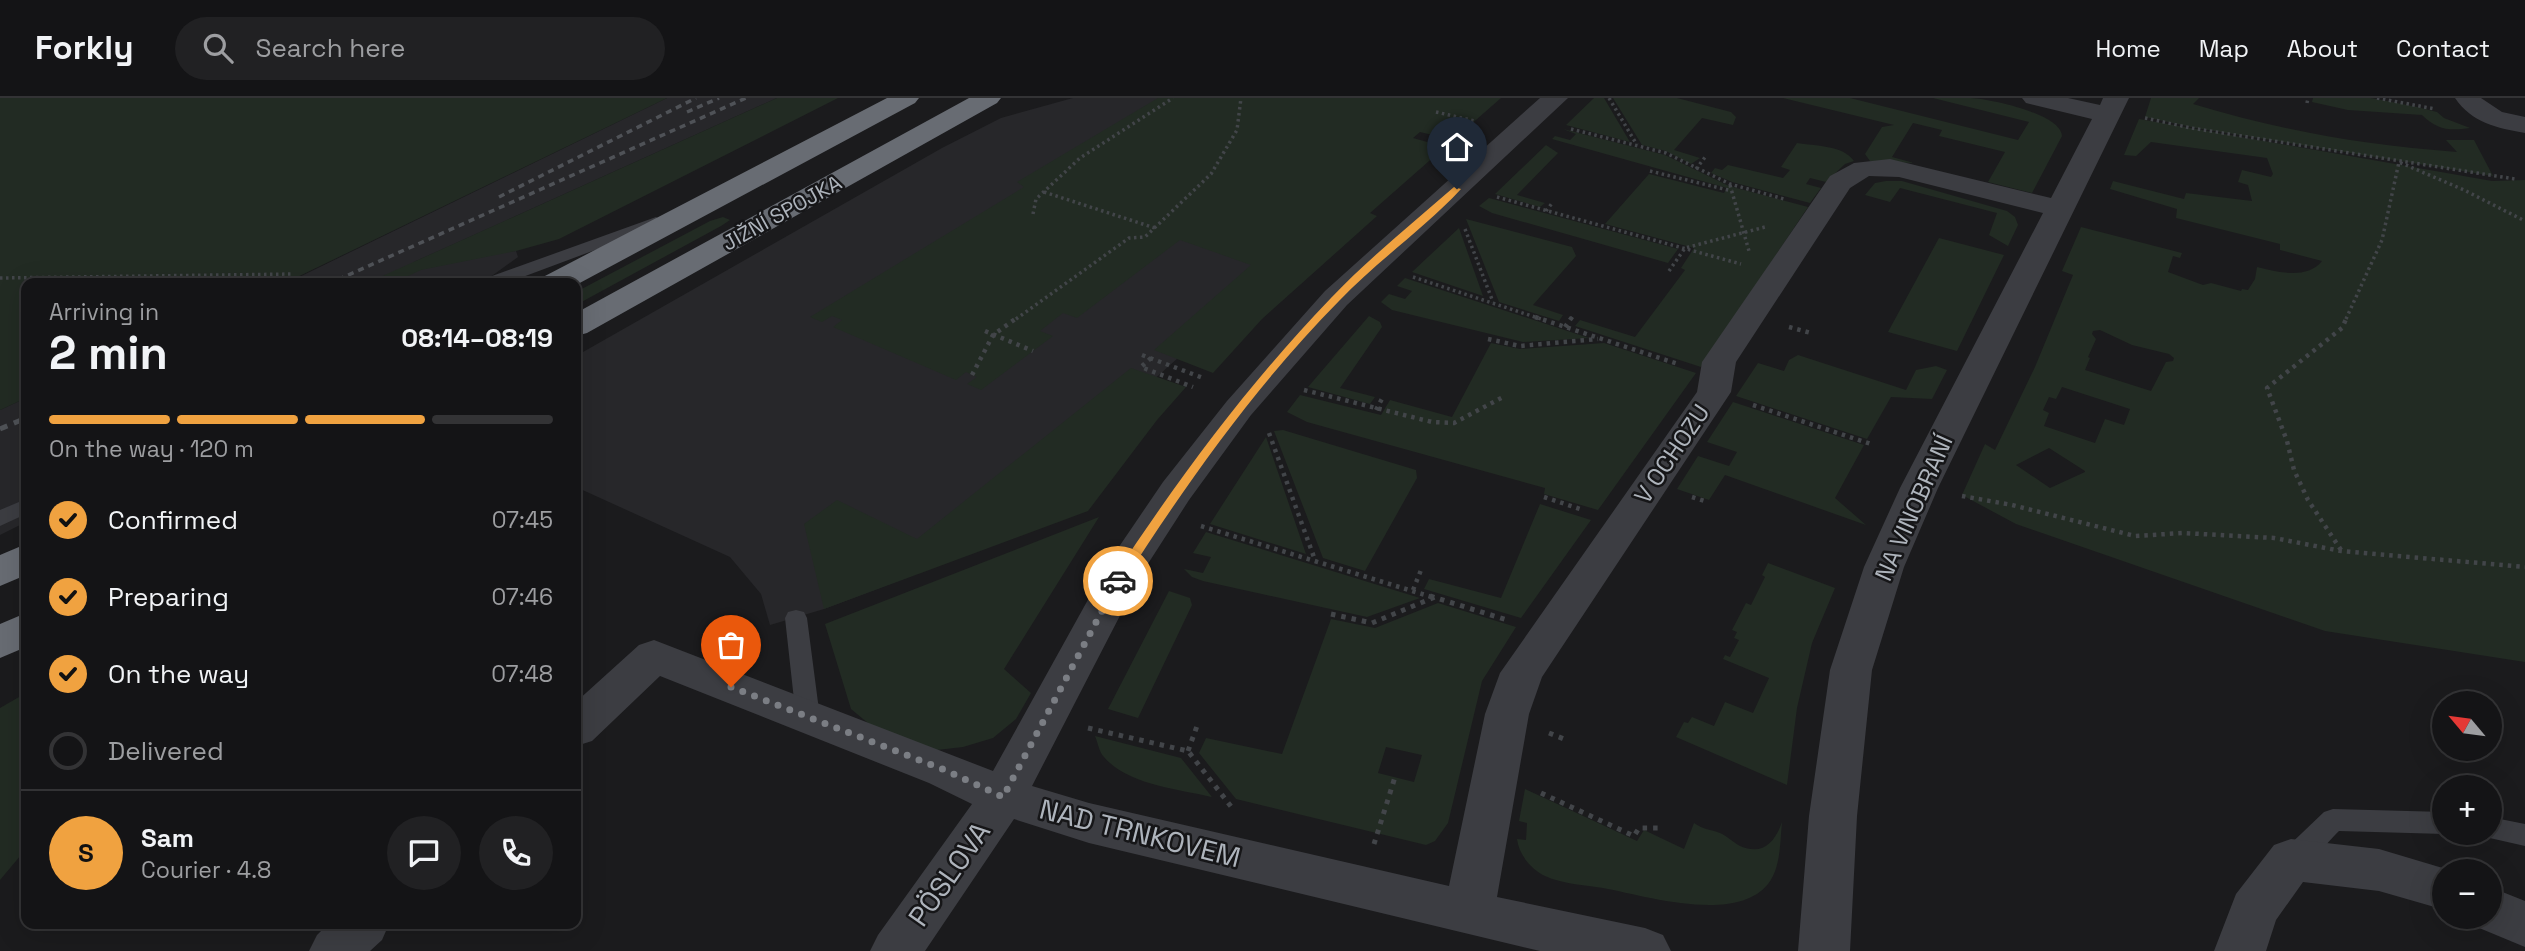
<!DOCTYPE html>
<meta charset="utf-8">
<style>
:root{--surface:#141416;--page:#212123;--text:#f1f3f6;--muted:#9d9ea1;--line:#333335;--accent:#f0a240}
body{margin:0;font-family:"Space Grotesk",sans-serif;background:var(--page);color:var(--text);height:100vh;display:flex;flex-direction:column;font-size:26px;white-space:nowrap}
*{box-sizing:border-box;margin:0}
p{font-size:23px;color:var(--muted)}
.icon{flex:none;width:38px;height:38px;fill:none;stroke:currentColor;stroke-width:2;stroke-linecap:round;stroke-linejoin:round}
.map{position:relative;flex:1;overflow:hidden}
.side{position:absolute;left:21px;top:180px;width:560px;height:651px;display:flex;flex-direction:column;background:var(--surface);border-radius:14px;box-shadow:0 7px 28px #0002,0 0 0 2px var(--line)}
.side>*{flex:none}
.needle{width:46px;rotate:299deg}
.tools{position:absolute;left:2432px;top:593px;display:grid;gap:14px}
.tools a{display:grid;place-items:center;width:70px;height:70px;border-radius:50%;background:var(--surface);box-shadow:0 7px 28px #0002,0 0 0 2px var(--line);font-size:35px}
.pin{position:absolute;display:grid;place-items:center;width:60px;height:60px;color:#fff;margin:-72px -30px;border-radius:50% 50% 50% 0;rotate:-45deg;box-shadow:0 0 7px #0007}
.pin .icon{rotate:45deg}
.courier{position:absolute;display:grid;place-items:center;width:70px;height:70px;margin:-35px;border:5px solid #f0a240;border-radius:50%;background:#fff;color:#222;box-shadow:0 2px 9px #0007}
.overview em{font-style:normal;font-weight:800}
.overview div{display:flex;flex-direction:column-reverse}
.overview{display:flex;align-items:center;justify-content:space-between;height:119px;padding:0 28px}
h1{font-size:46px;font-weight:800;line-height:52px}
.bar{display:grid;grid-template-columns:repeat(4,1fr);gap:10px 7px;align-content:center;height:84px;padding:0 28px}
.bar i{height:9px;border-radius:5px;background:var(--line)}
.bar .current{background:var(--accent)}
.bar p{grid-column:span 4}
.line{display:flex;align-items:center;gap:18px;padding:0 28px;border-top:2px solid var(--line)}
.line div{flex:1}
.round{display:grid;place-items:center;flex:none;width:74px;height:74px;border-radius:37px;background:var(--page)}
ol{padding:0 28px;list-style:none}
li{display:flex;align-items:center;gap:21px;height:77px}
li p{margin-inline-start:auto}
li .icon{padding:7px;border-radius:50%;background:var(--accent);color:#111;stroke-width:4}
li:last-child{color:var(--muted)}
li i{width:38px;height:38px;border:4px solid var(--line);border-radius:50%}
header{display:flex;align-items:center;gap:42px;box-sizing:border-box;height:98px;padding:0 35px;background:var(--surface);border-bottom:2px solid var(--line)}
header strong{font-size:33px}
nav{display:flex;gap:38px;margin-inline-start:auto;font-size:24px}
.search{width:490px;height:63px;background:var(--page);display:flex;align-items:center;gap:18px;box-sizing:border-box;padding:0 24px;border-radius:38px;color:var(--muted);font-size:26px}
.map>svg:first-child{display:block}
</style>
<header>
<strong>Forkly</strong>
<div class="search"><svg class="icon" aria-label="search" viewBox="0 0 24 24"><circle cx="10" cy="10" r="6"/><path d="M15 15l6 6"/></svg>Search here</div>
<nav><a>Home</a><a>Map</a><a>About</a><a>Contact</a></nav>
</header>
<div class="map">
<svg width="2525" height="853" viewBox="0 0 2525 853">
<rect width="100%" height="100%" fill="#1b1b1d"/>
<path fill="#27272a" d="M667,0H777L414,164L516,153L518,159L482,185L285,186Z
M1073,0H1306L1285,164L1131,302L906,480L824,511L770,527L761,496L730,459L576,389V258L942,50L1001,20Z
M26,300V424L0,437V312Z"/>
<path fill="#222b23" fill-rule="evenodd" d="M0,0H667L285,185L26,186V300L0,312Z
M777,0H838L559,141L516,153L421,172L393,185H367Z
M1158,0H1501L1453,42L1420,34L1413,40L1445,49L1370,115L1377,118L1262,221L1213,275L1154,252L1251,167L1180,142L1077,220L1063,215L1040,233L1053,238L981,292L967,286L977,279L966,274L956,282L833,229L842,222L832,218L822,224L810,219L1024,89L1017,84Z
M1594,0H1604L1630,44L1566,27Z
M1613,0H1677L1731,14L1736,19L1733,27L1702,20L1674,52L1700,60L1691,66L1666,53L1642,47Z
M1783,0H1850L2018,42L2029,24L1933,0C1945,0 1958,0 1971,0C1991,1 2061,16 2062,38L2032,95L1988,84L2005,54L1939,38L1942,32L1913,25L1892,59L1914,65L1870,63L1865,56L1882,29L1894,27Z
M2151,0H2199L2193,6C2283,33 2363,47 2457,54L2446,42H2474L2493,78L2196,30L2145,19Z
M2313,0H2371L2417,9L2437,14L2444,20L2470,30C2450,33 2437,32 2422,17L2348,12L2312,4Z
M2139,21L2492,83L2525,82V564L2325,533L2016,426L1962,397L1985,346L1995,352L2035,269L2073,177L2062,173L2081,129L2182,155L2180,160L2173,158L2168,174L2203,187L2211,185L2241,193L2242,191L2248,192L2255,181L2257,169C2277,174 2307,182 2322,163L2280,152V146L2176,120L2177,111L2110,91L2113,83L2184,101L2186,95L2252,103L2248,87L2238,84L2242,72L2271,79L2273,76L2267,60L2151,44L2136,58L2124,57ZM2100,232L2132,247L2169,256L2174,260L2173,263L2166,264L2151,293L2085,272L2090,260L2088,259L2096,241L2092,236L2093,233ZM2062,289L2130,311L2124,327L2105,321L2095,345L2044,328L2049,315L2043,312L2049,299L2056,301ZM2049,350L2085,373V374L2050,390L2016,367Z
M1563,31L1665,57L1729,88L1808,109L1701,269L1575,228L1580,222L1635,239L1685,172L1681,170L1694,150L1605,126L1649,76L1724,95L1727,90L1552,41L1555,38L1570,42L1576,36Z
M1797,45C1815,48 1843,47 1854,63L1845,66L1826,84L1810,80L1806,86L1821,90L1810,105L1732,84L1711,75L1715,70L1722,72L1728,67L1783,80L1790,72L1781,69Z
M1546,47L1558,55L1517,97L1545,105L1540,109L1495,96Z
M1886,83H1902L2007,113L2015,119L2018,127L2008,148L1989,137L1997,115L1900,90L1890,104L1865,97L1875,85Z
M1489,100L1678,151L1668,165L1492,115L1479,108Z
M723,119L730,122L721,128L576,207V194L710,123Z
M1466,121L1572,149L1576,158L1533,207L1563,217L1559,223L1499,204Z
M1459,130L1483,198L1412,174Z
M1939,140L2004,157L1957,253L1888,234Z
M1405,180L1589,240L1523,244L1392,212L1381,204L1389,196L1405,201L1412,193L1397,188Z
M1369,218L1380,224L1382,229L1340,290L1375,299L1370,306L1308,289Z
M1491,245L1520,251L1604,245L1696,275L1598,412L1544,396L1545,390L1307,324L1287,314L1300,297L1381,317L1390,302L1452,319Z
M1798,257L1906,292L1916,272L1936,268L1947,272L1932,301L1891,299L1867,341L1736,298L1758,265L1784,273L1789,262Z
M1131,270L1186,289L1157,322L1088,413L824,511L804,426L837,402L917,441Z
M1733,304L1864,347L1835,400L1866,427L1725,377L1709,402L1677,391L1698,358L1729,368L1737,354L1707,344Z
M1283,332L1416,372L1417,380L1365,473L1323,460L1274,333Z
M1266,339L1306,456L1210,426Z
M1540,406L1591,422L1521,520L1424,491L1429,481L1501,500Z
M1099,419L1004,571L1031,595L1016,621L993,640L963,649L928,653L880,635L851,611L825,526Z
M1206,434L1420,500L1367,519L1203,483L1192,479L1184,471L1203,475L1211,459L1193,455Z
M1768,465L1835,490L1812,545L1797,610L1787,687L1676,639L1684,624L1688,625L1692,619L1714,628L1725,604L1753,615L1769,580L1723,561L1725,557L1730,559L1739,542L1734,540L1737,534L1732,532L1746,505L1751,507L1765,479L1762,477Z
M1169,493L1190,500L1192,507L1138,620L1108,611Z
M1438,505L1516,529L1482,583L1448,725L1435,743L1426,747L1236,701L1199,655L1206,640L1282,656L1331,521L1375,530ZM1386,649L1422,657L1414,684L1378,675Z
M26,595V751L0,782V610Z
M1095,638L1181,660L1212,699C1178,691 1128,687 1104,659C1099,654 1098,645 1095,638Z
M1525,691L1637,743L1644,732L1684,751L1694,725C1704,732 1710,731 1720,735C1727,738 1733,744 1740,748C1763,758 1775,744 1782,724C1780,743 1781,770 1768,786C1736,826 1646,798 1603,790C1585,787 1562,786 1545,778C1531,771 1519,757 1517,741L1526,742L1527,725L1519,723Z"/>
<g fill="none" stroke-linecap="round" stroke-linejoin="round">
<path stroke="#424549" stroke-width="3.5" stroke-dasharray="2.5 3.5" stroke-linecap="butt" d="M1609,0L1637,47
M2377,0L2435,11
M2307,5L2308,0
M1436,14L1475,23
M2145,20L2191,30L2515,81
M1571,31L1666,55L1730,86L1784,101
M1696,71L1706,58
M1650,73L1732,93
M1730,87L1749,153
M1044,94L1155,130
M1497,99L1741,166
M1546,113L1553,104
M1033,116L1036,101L1080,60L1173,0
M1465,131L1493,204
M1669,173L1685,150L1765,129
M1413,179L1541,221
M0,180L292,176
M1016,221L1129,140L1145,139L1211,76L1237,32L1241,0
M1571,221L1574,217
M2346,221L2382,142L2399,64L2464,92L2525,123"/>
<path stroke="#424549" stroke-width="4.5" stroke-dasharray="3.5 5" stroke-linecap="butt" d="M1535,219L1678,266
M1565,229L1572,219
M1789,229L1811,235
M985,233L1033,253
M1488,241L1520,248L1598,241
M1142,257L1203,280
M1151,260L1141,269L1193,289
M972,277L993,237L1018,219
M1304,292L1432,324L1454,325L1503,299
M1753,307L1874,347
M1376,312L1384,297
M1269,335L1315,462
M1962,398L2012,407L2135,438L2183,435L2274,440L2341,453L2525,469
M1544,399L1583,412
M1692,399L1708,404
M1201,428L1435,500
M2341,452L2308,402L2294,372L2287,343L2267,290L2342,230L2347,219
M1413,492L1421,472"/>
<path stroke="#424549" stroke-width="5" stroke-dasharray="4.5 6" stroke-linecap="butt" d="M1430,498L1507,522
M1331,516L1372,525L1435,499
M1088,630L1188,653L1233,711
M1549,635L1564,641
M1188,653L1197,628
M1541,695L1634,738L1639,730H1663
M1374,746L1395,679"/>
<path fill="#3c3d42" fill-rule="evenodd" d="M656,119L664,124L662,127L504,186H479L481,182Z
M26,401V416L0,428V412Z
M796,512L804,514L807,520L820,620L817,627L808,629L799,627L796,620L785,520L788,514Z
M2333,711L2445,714V735H2447L2445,736L2339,733C2324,747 2304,778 2282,770L2278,762L2282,754L2324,714Z
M2490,719L2525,726V748L2481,738L2479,735H2490Z"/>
<path fill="#3c3d42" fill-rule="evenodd" d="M1540,0H1568L1347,207L1251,317L1189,402L1142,475L1032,688L1089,705L1449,788L1485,616L1500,575L1697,294L1702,264L1830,78L1854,65L1890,61L2051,100L2092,21L2026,5L2022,0H2068L2100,7L2103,0H2129L1938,390L1904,469L1872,572L1857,718L1850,853H1798L1809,718L1830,572L1864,469L1900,390L2043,115L1899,79L1869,78L1850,90L1736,264L1731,294L1542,579L1529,616L1497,799L1645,830L1663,837L1671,853H1540L1089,745L1014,721L925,853H870L878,837L972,706L929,685L660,578L592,643L576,648V604L639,547L654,542L993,673L1110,462L1163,384L1227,303L1325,193Z
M2455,0H2481L2502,14L2525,19V35C2497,30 2472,25 2455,0Z
M2291,741L2379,751L2456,774H2445V812L2379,793L2303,784L2276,822L2266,853H2214L2236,796L2274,747Z
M2490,789L2525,803V849L2472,827L2469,819H2490Z
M328,826H389L382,842L370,853H309L317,837Z"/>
<path fill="#686c73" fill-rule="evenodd" d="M887,0H919L915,5L576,187L539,186L543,179Z
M969,0H1001L997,5L587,235L576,238V215Z
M26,446V477L0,488V457Z
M26,515V549L0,560V526Z"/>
<path stroke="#4f5257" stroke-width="3.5" stroke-dasharray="6 5" stroke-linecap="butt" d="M687,14L719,0
M499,99L696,0
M328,186L746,0"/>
<path stroke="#4f5257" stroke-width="5" stroke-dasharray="8 7" stroke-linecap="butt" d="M0,331L26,320"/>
</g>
<path fill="#f0a240" d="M1454,89L1461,91C1424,131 1377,163 1339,203C1255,288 1186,386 1122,486H1113V480C1178,381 1249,285 1331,200C1369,160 1413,125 1454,89Z"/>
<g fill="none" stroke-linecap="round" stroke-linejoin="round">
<path stroke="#7b7e84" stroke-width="7" stroke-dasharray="0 12.6" d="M731,589L945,672L1003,699L1118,483"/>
</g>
<g text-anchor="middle" stroke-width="5" stroke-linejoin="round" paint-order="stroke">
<g font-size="21" fill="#aeb4bc" stroke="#161618">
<text transform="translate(782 115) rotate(-29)" y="7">JIŽNÍ SPOJKA</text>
</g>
<g font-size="24" fill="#aeb4bc" stroke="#161618">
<text transform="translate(1672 356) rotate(-56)" y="8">V OCHOZU</text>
<text transform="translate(1914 410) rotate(-66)" y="8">NA VINOBRANÍ</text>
</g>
<g font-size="28" fill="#aeb4bc" stroke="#161618">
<text transform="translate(1140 735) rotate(14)" y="10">NAD TRNKOVEM</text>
<text transform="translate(949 776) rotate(-55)" y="10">PÖSLOVA</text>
</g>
</g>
</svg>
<div class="tools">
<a><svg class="needle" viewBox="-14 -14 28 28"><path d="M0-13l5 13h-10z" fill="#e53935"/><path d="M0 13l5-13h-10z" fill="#9d9ea1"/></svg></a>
<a>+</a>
<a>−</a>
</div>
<div class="pin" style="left:731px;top:589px;background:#ea580c"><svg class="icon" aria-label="bag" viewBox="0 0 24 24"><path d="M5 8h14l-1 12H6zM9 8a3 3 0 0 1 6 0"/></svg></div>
<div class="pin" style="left:1457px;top:91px;background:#1f2937"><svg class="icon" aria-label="home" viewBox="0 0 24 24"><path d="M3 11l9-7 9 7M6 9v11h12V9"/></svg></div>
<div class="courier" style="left:1118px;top:483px"><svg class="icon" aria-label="car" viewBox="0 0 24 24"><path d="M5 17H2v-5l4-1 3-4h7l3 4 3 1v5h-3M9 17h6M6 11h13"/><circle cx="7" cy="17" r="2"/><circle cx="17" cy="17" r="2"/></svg></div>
<section class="side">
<div class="overview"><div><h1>2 min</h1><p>Arriving in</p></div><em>08:14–08:19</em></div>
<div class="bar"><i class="current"></i><i class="current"></i><i class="current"></i><i></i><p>On the way · 120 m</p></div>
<ol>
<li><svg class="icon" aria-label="check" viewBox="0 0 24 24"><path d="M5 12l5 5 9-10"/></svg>Confirmed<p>07:45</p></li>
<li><svg class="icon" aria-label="check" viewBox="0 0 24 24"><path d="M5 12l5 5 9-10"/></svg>Preparing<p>07:46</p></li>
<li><svg class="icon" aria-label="check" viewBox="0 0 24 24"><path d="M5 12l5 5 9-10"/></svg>On the way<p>07:48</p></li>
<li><i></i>Delivered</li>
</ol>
<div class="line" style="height:126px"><b class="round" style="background:var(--accent);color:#111">S</b><div><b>Sam</b><p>Courier · 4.8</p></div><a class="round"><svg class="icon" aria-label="chat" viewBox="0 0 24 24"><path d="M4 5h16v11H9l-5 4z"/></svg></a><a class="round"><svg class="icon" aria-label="phone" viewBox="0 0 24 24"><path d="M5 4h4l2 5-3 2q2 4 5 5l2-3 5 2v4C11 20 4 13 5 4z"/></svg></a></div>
</section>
</div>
